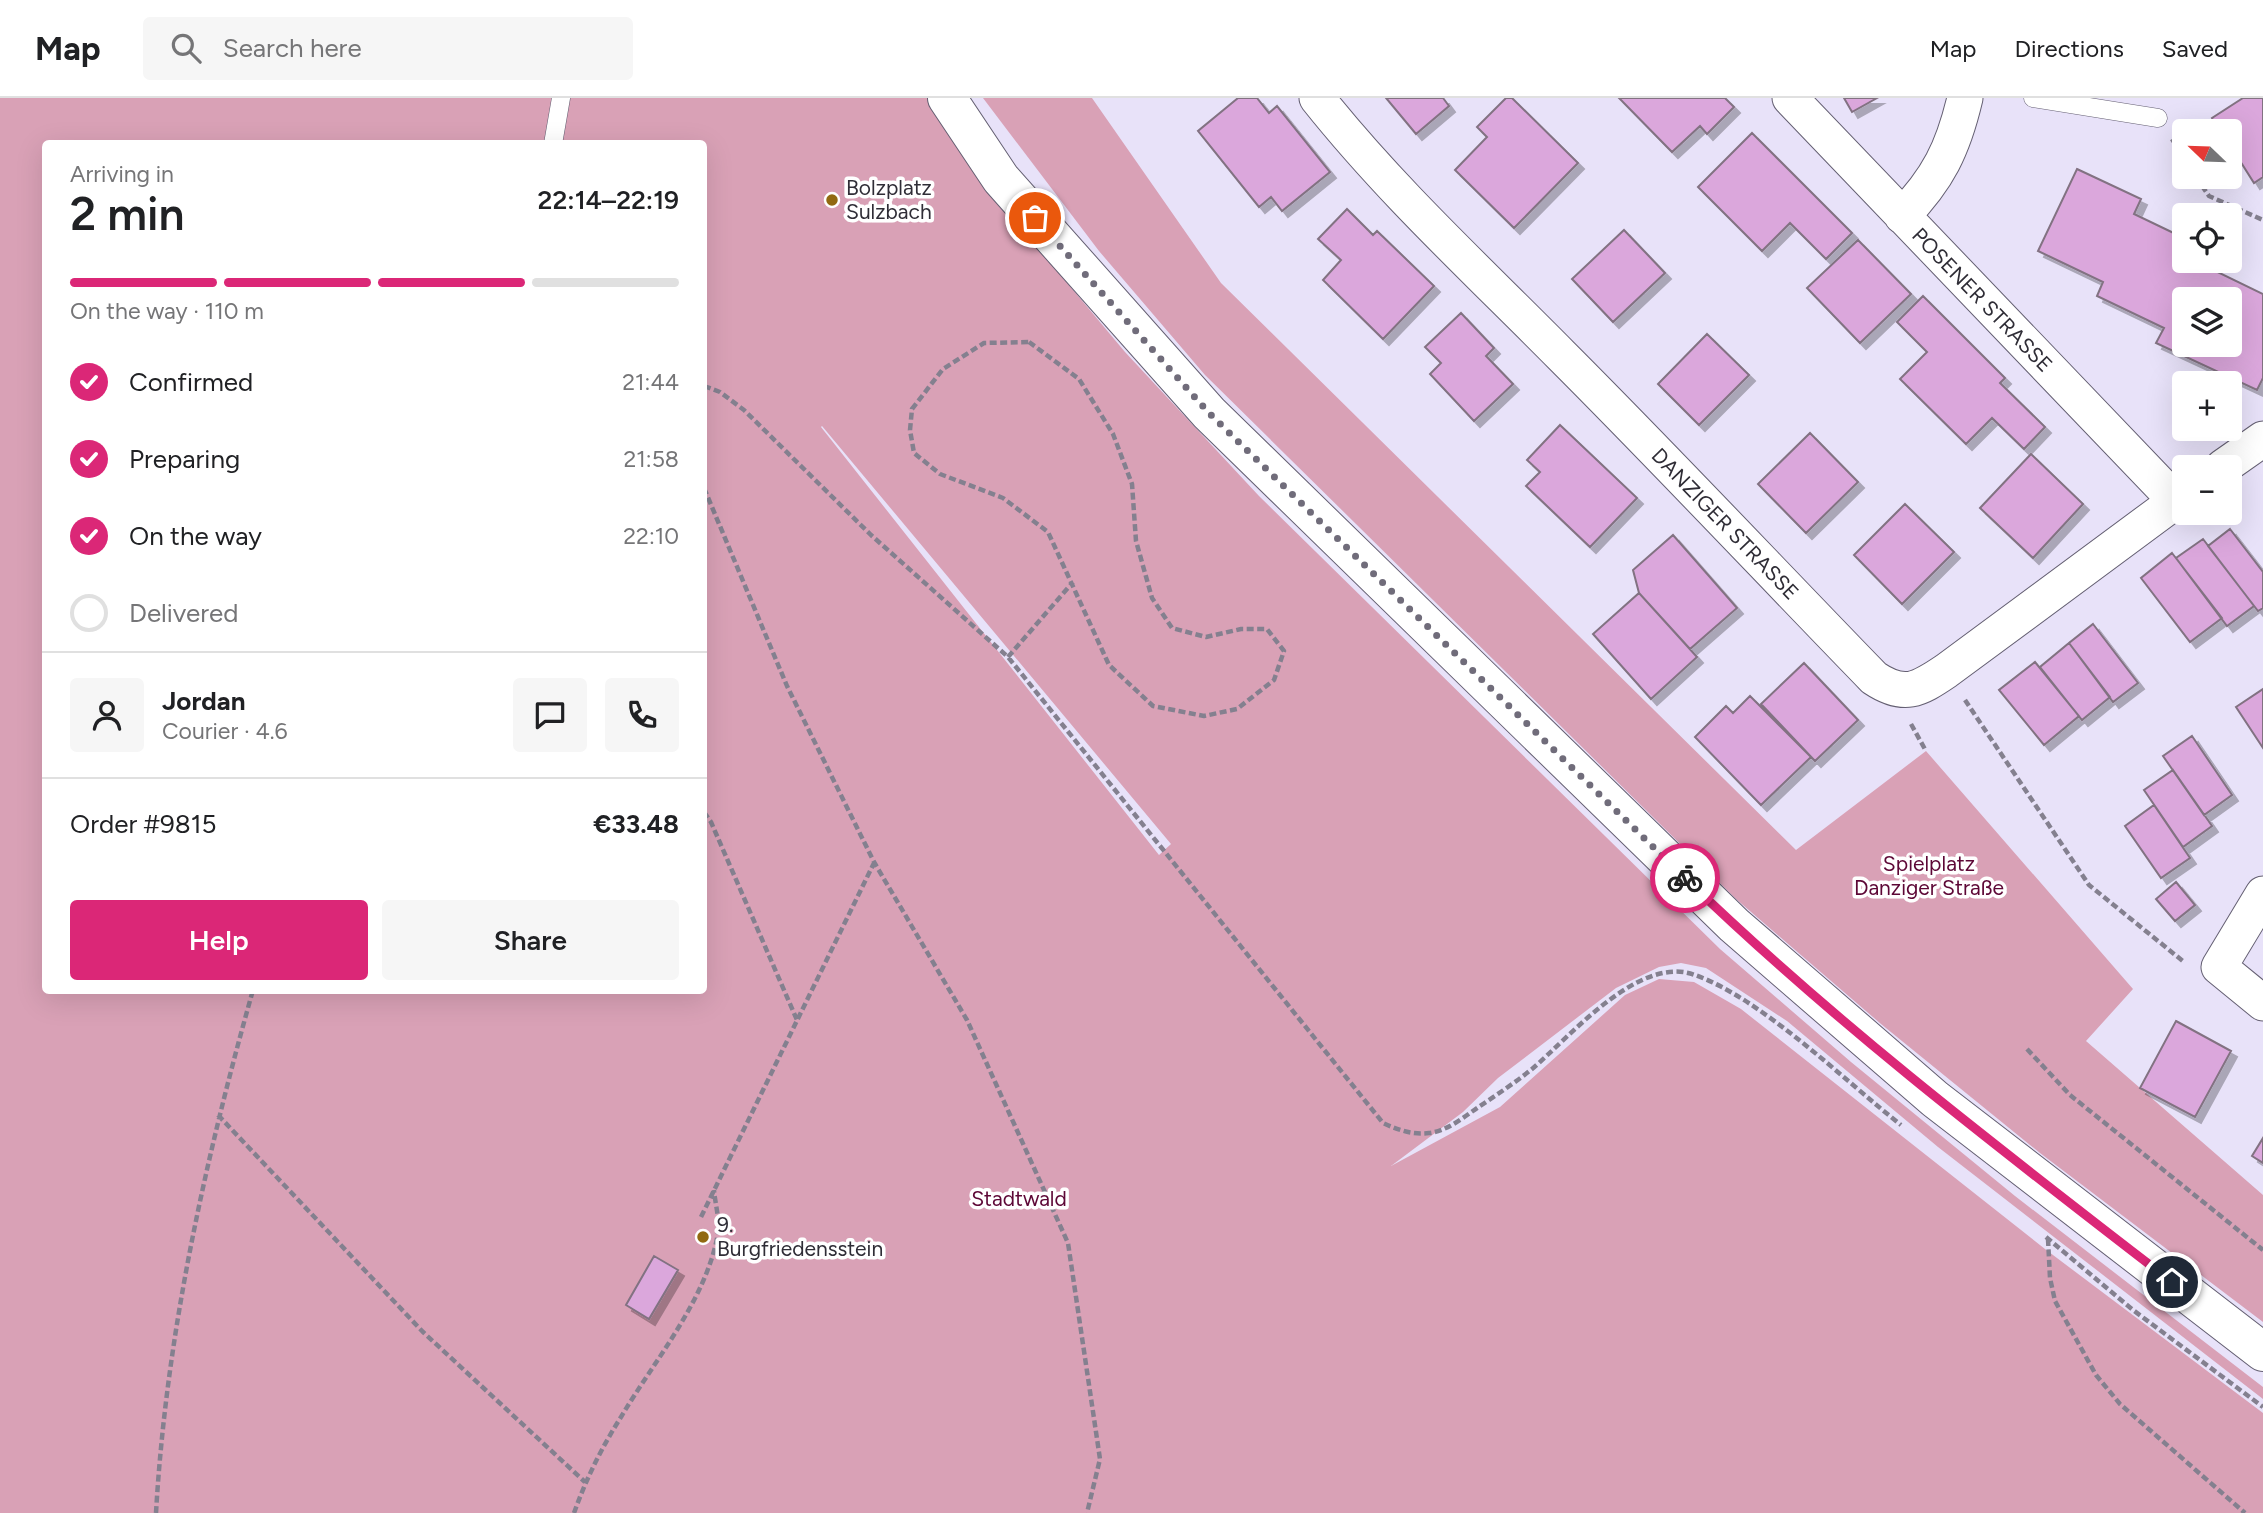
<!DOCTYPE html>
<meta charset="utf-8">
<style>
:root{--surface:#fff;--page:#f6f6f6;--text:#202124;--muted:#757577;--line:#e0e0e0;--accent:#db2777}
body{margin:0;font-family:Figtree,sans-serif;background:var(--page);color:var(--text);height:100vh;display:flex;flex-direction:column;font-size:26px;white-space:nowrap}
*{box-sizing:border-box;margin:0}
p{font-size:23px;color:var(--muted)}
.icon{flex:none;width:38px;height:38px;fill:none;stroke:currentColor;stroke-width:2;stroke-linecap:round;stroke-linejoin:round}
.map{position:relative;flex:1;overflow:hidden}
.details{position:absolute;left:42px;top:42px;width:665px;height:854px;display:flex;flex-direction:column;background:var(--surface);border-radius:7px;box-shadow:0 7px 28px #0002}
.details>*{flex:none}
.needle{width:46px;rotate:293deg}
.tools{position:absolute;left:2172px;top:21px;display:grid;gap:14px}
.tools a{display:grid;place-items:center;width:70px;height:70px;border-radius:7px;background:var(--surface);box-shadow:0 7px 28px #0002;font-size:35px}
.pin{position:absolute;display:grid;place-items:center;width:60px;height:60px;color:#fff;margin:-30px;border:4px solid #fff;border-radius:50%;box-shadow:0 2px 7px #0007}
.courier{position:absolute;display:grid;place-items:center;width:70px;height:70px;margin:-35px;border:5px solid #db2777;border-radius:50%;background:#fff;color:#222;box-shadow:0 2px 9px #0007}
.head em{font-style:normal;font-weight:600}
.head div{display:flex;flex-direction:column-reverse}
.head{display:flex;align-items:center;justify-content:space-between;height:119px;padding:0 28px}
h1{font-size:46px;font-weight:600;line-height:52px}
.bar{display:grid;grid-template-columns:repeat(4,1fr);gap:10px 7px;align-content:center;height:84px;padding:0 28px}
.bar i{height:9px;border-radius:5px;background:var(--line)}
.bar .selected{background:var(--accent)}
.bar p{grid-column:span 4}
.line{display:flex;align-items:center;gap:18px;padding:0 28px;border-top:2px solid var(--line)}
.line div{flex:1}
.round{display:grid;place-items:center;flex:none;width:74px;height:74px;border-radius:7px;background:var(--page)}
ol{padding:0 28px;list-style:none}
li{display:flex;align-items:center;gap:21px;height:77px}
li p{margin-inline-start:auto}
li .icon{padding:7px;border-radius:50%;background:var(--accent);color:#fff;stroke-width:4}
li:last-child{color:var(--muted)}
li i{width:38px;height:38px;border:4px solid var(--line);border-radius:50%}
.action{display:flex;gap:14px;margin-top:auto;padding:14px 28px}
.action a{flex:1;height:80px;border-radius:7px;background:var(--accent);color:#fff;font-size:28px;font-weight:600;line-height:80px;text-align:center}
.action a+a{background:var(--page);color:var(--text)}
header{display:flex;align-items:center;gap:42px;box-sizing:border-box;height:98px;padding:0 35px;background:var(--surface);border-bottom:2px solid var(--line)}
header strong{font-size:33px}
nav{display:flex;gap:38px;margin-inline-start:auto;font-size:24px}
.search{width:490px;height:63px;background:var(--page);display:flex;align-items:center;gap:18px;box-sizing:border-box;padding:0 24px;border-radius:7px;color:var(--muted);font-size:26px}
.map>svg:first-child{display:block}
</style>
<header>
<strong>Map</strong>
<div class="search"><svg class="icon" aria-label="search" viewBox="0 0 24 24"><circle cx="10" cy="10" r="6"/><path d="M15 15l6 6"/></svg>Search here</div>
<nav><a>Map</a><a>Directions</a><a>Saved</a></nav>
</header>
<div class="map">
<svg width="2263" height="1415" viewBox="0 0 2263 1415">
<defs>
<filter id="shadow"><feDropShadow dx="6" dy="6" stdDeviation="0" flood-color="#0004"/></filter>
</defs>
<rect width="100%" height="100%" fill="#e8e2f9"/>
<path fill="#d9a1b6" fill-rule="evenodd" d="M0,0H554L549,45L46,46V892H704V46L560,45L569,0H929L997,101L1125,254L1259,398L1720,851L1851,964L2015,1098L2263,1289V1301L1938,1049L1787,923L1706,870L1681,865L1659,869L1616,890L1498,980L1463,1014L1391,1068L1500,1009L1625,897L1659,881L1694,884L1741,911L2045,1151L2263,1315V1415H0ZM822,328L1171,746L1159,757L821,329Z
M983,0H1092L1221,185L1796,752L1926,653L2133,891L2086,943L2263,1097V1224L2040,1055L1881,926L1736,801L1205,277L1099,153Z"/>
<path fill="#dba7dc" stroke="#827282" stroke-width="2" fill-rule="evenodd" filter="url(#shadow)" d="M1238,0H1257L1269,15L1277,8L1330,74L1282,113L1271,99L1259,109L1198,33Z
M1386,0H1443L1449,8L1416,36Z
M1506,0H1512L1578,65L1514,130L1455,72L1487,39L1477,29Z
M1619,0H1725L1734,9L1707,36L1700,28L1672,54Z
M1844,0H1877L1852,14Z
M2243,0H2263V79L2254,85L2230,47V33H2220L2212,20Z
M1752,35L1852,135L1826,161L1790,125L1762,153L1698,89Z
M2077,71L2141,101L2134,116L2184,140V163H2195L2263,196V280L2257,292L2156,245L2164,230L2097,198L2103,184L2038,153ZM2184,201H2230V247H2184Z
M1347,111L1373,137L1377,133L1434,188L1383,241L1323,182L1341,162L1318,141Z
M1624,132L1665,175L1613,224L1572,181Z
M1858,142L1911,196L1860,245L1807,190Z
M1923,198L2005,280L2000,285L2045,329L2024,351L1992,320L1966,346L1900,281L1927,254L1897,224Z
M1461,215L1494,250L1486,258L1513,286L1474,323L1430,276L1441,265L1425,249Z
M1707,236L1749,277L1699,327L1658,286Z
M1560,327L1637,400L1590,449L1526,388L1540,374L1527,362Z
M1810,335L1858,384L1806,435L1758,386Z
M2031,356L2083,406L2033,460L1980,410Z
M1905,406L1954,454L1902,506L1854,457Z
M2230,431L2263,474V510L2258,513L2208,448Z
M1673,437L1737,510L1690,551L1639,495L1633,472Z
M2203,441L2254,508L2227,528L2176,460Z
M2172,455L2222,520L2190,544L2141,480Z
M1639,495L1697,559L1651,601L1593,536Z
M2093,526L2138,585L2113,604L2069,545Z
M2069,545L2110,599L2082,622L2040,569Z
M2035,564L2079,618L2044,647L1999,592Z
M1804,565L1858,622L1815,663L1761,606Z
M2263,591V650L2236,609Z
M1750,598L1811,659L1761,707L1695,639L1726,608L1733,615Z
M2192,638L2232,697L2204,717L2163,658Z
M2173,672L2212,728L2183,749L2144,692Z
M2154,707L2190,760L2161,780L2125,728Z
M2176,784L2195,807L2175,823L2156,801Z
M2176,923L2231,953L2195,1019L2140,990Z
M2263,1040V1065L2252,1058Z
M654,1158L678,1172L649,1221L626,1207Z"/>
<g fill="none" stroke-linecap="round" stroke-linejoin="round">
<g stroke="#645f72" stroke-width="19">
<path id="service" d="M2033,0L2158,20
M553,46L561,0"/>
</g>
<g stroke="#645f72" stroke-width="37">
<path id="minor" d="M1317,0C1391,93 1478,173 1561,257C1667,363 1770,473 1874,580C1904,600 1918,592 1946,573L2184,397
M1790,0L2176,403
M1902,118C1938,81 1953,51 1965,0
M2223,369L2263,341
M2263,796L2219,869L2263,905"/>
</g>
<g stroke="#645f72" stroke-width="40">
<path id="secondary" d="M947,0L1001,81L1209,315L1734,827L1935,1001L2263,1254"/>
</g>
<path stroke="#84808f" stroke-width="4.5" stroke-dasharray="7 3.5" stroke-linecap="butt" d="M2172,41L2184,60
M2196,79L2209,98L2263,122
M1029,244L1079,281L1113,336L1132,386L1136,443L1152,500L1172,530L1206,539L1241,531H1267L1284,553L1274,582L1237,611L1204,618L1153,608L1109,567L1048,434L1003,400L940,376L914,355L910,332L912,311L943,271L984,245Z
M704,288L720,294L744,312L871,437L1008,559L1383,1025C1398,1032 1412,1037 1429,1035C1448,1033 1465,1018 1480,1008C1498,996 1516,984 1532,971C1571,938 1639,856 1695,877C1762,901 1844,982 1901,1027
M704,390L787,588L874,764L967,922L1068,1145L1100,1361L1087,1415
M1008,559L1073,484
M1965,602L2089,787L2184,864
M1911,626L1926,653
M704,714L711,724L797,922
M2027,951L2070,997L2263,1152
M218,1017L423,1234L585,1384
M701,1119L874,765
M2046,1139L2133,1212L2263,1309
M2048,1141L2050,1180L2055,1203L2096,1277L2120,1306L2245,1415
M156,1415C166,1239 205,1062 253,892
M574,1415C586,1381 602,1349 621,1319C654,1263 707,1201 718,1135C720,1122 715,1105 714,1092"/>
<use href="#service" stroke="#fff" stroke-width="18"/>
<use href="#minor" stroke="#fff" stroke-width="35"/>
<use href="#secondary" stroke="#fff" stroke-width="38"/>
</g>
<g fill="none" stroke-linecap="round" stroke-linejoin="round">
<path stroke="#706c7a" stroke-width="7" stroke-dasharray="0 12.6" d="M1035,120L1209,315L1685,780"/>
<path stroke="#db2777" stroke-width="9" d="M1685,780C1837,927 2005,1055 2172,1184"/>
</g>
<g fill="#916911" stroke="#fff" stroke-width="2.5">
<circle cx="832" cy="102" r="7"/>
<circle cx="703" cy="1139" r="7"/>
</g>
<g text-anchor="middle" stroke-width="7" stroke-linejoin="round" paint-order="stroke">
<g font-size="21" fill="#2f2d36" stroke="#fff" text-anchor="start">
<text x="846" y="97">Bolzplatz<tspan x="846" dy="24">Sulzbach</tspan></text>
<text x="717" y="1134">9.<tspan x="717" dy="24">Burgfriedensstein</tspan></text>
</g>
<g font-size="21" fill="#2f2d36" stroke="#fff">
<text transform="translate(1982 202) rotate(46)" y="7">POSENER STRASSE</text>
<text transform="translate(1725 426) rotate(46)" y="7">DANZIGER STRASSE</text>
</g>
<g font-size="21" fill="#5d0736" stroke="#fff">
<text x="1929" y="773">Spielplatz<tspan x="1929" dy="24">Danziger Straße</tspan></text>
<text x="1019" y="1108">Stadtwald</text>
</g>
</g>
</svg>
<div class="tools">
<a><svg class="needle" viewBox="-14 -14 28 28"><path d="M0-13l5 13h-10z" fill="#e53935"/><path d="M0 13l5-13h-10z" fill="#757577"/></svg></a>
<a><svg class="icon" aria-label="locate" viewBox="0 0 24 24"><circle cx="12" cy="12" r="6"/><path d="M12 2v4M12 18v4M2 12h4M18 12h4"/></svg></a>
<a><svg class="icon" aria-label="layers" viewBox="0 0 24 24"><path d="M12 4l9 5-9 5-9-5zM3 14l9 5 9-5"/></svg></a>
<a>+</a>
<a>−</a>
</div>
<div class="pin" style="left:1035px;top:120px;background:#ea580c"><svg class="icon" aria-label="bag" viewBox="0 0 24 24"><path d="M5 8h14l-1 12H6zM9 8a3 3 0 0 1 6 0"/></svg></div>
<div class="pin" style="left:2172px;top:1184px;background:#1f2937"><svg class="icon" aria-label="home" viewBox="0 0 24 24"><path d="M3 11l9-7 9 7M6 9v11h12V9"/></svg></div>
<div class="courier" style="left:1685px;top:780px"><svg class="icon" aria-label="bike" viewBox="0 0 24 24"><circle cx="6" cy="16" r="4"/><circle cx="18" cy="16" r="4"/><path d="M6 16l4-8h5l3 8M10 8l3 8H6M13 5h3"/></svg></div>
<section class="details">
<div class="head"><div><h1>2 min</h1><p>Arriving in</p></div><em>22:14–22:19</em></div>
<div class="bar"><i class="selected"></i><i class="selected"></i><i class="selected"></i><i></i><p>On the way · 110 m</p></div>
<ol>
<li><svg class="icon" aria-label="check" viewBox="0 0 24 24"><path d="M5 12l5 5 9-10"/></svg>Confirmed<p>21:44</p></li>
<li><svg class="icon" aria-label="check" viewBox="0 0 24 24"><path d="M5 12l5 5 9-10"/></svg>Preparing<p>21:58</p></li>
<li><svg class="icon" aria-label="check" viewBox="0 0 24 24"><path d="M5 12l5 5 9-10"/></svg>On the way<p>22:10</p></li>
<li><i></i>Delivered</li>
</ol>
<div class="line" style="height:126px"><a class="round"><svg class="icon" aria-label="person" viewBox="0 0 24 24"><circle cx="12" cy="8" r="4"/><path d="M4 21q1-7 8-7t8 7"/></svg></a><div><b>Jordan</b><p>Courier · 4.6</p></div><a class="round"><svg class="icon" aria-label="chat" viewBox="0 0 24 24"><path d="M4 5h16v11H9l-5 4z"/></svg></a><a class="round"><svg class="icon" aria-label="phone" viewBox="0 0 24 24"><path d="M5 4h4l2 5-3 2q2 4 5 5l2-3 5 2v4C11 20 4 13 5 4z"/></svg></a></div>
<div class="line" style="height:91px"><div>Order #9815</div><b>€33.48</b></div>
<div class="action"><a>Help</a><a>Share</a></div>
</section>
</div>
